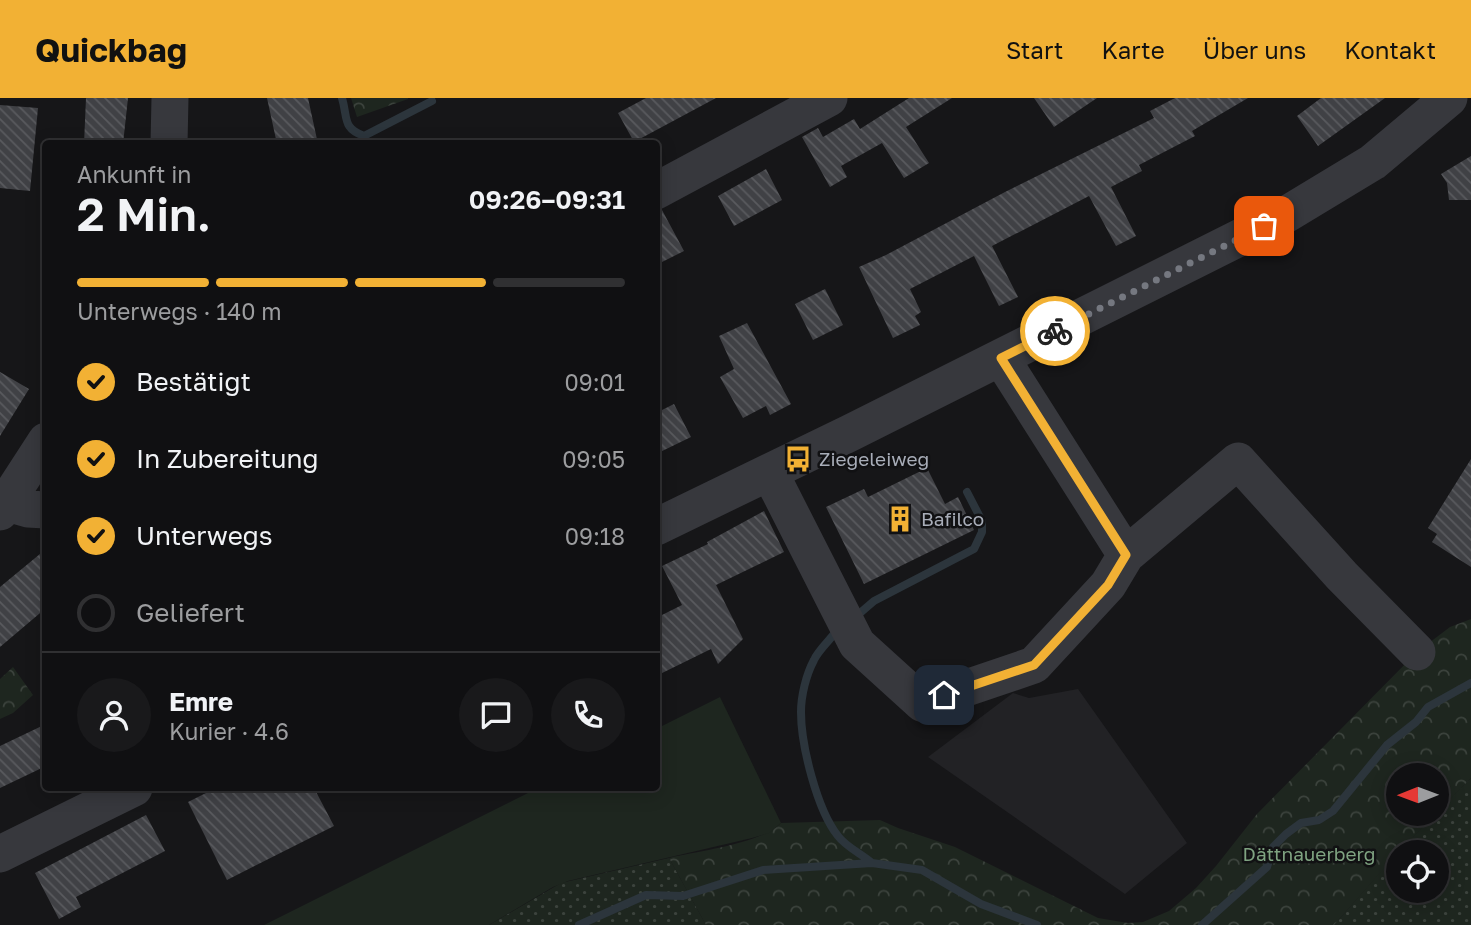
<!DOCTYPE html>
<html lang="de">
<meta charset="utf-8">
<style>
:root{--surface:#101012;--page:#19191b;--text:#f1f3f6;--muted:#9c9d9f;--line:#303032;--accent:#f2b134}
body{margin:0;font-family:"Golos Text",sans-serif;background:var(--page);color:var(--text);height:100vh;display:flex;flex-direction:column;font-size:26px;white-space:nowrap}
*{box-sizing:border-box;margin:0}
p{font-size:23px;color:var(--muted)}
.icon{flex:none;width:38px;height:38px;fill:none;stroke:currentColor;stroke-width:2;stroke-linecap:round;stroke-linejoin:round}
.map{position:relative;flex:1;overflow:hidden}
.side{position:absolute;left:42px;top:42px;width:618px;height:651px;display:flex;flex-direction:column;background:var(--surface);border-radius:7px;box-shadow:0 4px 18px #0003,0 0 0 2px var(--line)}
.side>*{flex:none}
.needle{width:46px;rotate:269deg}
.tools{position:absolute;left:1386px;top:665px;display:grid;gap:14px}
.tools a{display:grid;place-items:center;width:63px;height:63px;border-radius:50%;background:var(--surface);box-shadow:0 4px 18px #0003,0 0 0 2px var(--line);font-size:35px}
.pin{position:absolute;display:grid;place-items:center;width:60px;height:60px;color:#fff;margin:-30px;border-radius:14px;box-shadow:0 4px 10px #0006}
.courier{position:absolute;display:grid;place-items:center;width:70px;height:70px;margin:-35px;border:5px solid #f2b134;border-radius:50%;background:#fff;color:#222;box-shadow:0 2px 9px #0007}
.summary em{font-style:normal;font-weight:600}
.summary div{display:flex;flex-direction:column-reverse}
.summary{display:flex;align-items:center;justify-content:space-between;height:119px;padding:0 35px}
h1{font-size:46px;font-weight:600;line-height:52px}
.bar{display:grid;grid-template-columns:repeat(4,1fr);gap:10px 7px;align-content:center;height:84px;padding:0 35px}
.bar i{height:9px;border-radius:5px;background:var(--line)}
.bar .selected{background:var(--accent)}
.bar p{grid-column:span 4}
.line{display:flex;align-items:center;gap:18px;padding:0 35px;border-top:2px solid var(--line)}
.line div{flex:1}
.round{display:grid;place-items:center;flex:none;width:74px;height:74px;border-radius:37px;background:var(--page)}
ol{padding:0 35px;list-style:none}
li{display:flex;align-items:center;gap:21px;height:77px}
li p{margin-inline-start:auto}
li .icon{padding:7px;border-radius:50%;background:var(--accent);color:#111;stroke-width:4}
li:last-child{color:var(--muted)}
li i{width:38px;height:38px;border:4px solid var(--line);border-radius:50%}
header{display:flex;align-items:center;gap:42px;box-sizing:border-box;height:98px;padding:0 35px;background:var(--accent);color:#111}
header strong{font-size:33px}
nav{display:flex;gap:38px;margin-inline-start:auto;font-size:24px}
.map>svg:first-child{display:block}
</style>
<header>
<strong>Quickbag</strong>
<nav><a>Start</a><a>Karte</a><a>Über uns</a><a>Kontakt</a></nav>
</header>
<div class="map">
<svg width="1471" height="827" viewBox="0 0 1471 827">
<defs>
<pattern id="grass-dots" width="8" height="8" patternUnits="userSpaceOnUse" patternTransform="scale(1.75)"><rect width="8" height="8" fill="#1e261f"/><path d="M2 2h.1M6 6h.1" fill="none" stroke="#3c433d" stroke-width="1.8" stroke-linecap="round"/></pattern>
<pattern id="forest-crowns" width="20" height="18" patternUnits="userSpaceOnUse" patternTransform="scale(1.75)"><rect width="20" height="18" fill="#1e261f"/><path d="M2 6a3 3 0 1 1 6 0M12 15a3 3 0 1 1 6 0" fill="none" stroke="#3c433d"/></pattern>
<pattern id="building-back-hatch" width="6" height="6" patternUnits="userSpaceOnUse" patternTransform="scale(1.75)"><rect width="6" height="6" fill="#404145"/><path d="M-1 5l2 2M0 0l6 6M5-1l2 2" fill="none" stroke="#595a5e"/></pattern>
</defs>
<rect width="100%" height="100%" fill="#161618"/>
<path fill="#222225" d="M1078,591L1187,745L1125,796L928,659L1013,595L1029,600Z"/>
<path fill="url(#grass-dots)" d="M1471,680V827H1334L1398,754V793H1437V754H1398Z
M669,760L706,827H489L561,785Z"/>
<path fill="url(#forest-crowns)" d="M351,0H408V1L357,19Z
M1471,521V680L1437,715V677H1398V716H1436L1403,749L1334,827H706L669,760C699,753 760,746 781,725L880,722L898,730L955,749L1098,820L1128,825L1143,824L1169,813L1196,790L1216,768L1257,716L1417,554L1450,529Z
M13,569L33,597L13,615L0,621V581Z"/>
<path fill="#1e261f" d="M720,599L781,725L769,735L752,740L568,783L553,789L489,827H264L538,690H656V631Z"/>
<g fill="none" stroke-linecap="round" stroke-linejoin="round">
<path stroke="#2c353c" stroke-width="8" d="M342,0C348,20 342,30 364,38L432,3
M860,515L874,503L974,451L982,434V423L967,394
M834,536C828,544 818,553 814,562C806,577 801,598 801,614C801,647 817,712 838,738C846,749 862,756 872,765
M579,827L646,797L683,798L763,772L872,765L922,772L981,806L1037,827
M1202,827L1267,769L1273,749L1286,736L1301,725L1319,722L1333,713L1387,647L1416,624L1428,609L1471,585"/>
</g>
<path fill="url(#building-back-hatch)" d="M86,0H128L123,46H84Z
M267,0H308L318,46H277Z
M646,0H716L634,44L618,15Z
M909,0H952L906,29L929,65L904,80L882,45L841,68L847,79L830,89L802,39L818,30L823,39L854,21L860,31Z
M1034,0H1097L1054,29Z
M1175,0H1248L1192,33L1195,38L1139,67L1142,73L1111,89L1136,138L1116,148L1089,98L992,148L1018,199L999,208L974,158L910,191L921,214L915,218L920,227L893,240L859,169L886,157L1005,94L1154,20L1150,13Z
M1321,0H1385L1318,48L1297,18Z
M0,7L38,10L30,93L0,90Z
M1471,58V102H1449L1447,85L1441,76Z
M766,71L782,102L734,128L718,98Z
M662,112L684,153L656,167V114Z
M825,191L843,227L813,242L795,206Z
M747,225L791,306L770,317L766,308L743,320L720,279L734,271L719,238Z
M0,274L29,291L0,338Z
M674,306L691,339L656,356V315Z
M1471,361V469L1432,444L1437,436L1428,430Z
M927,370L945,406L958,399L974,432L864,486L826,409L864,391L868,399Z
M764,413L784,454L716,487L743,541L718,566L711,551L656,578V520L682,507L662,468L708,446L707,444Z
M46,451V510L0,549V489Z
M46,626V668L0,690V648Z
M216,690H314L334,728L227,782L188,704Z
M146,717L165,753L76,799L81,809L59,821L35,775Z"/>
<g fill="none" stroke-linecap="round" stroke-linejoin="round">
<path stroke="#37383d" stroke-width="37" d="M169,46L170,0
M656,93L829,0
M1001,260L1126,457
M770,375L857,546L922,605L1034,567L1108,487L1126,457L1238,363L1342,478L1417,554
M7,405L28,411L46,412
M0,414L46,343
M656,429L850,335L1287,116L1373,64L1449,0
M0,756L134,690"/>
</g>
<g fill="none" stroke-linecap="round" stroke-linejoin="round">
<path stroke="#757880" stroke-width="7" stroke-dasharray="0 12.6" d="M1055,233L1264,128"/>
<path stroke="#f2b134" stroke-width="9" d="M944,597L1034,567L1108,487L1126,457L1001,260L1055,233"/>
</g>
<defs>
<g id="bus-bare" transform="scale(2.1)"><path d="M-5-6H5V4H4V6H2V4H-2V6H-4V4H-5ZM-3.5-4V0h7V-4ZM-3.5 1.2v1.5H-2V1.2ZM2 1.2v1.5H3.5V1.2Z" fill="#f2b134" stroke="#111113" stroke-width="2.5" paint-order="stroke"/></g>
<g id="building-bare" transform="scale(2.1)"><path d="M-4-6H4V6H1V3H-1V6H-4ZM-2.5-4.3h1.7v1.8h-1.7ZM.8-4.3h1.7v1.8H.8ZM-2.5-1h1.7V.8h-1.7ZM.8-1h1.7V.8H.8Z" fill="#f2b134" stroke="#111113" stroke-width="2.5" paint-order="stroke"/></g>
</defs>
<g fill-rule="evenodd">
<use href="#bus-bare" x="798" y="361"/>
<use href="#building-bare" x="900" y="421"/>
</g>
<g text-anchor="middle" stroke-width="5" stroke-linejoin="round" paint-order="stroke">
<g font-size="19" fill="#a8adb8" stroke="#111113" text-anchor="start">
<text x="819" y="368">Ziegeleiweg</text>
<text x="921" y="428">Bafilco</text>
</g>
<g font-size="19" fill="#7fa381" stroke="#111113">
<text x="1309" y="763">Dättnauerberg</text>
</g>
</g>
</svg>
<div class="tools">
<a><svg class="needle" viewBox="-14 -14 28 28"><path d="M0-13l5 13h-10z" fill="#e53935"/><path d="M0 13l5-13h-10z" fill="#9c9d9f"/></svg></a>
<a><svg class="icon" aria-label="locate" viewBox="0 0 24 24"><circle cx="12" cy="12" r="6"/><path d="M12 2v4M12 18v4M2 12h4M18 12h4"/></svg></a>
</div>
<div class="pin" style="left:1264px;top:128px;background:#ea580c"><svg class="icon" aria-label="bag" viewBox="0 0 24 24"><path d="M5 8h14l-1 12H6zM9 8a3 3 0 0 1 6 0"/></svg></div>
<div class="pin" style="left:944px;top:597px;background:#1f2937"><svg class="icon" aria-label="home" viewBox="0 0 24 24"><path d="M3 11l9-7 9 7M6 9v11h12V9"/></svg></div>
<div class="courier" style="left:1055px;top:233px"><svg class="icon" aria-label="bike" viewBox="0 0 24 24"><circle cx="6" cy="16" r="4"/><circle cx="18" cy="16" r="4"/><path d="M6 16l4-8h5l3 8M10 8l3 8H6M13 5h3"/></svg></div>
<section class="side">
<div class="summary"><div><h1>2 Min.</h1><p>Ankunft in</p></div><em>09:26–09:31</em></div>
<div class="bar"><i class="selected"></i><i class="selected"></i><i class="selected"></i><i></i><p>Unterwegs · 140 m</p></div>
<ol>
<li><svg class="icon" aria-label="check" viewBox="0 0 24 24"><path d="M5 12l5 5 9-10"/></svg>Bestätigt<p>09:01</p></li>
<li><svg class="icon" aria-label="check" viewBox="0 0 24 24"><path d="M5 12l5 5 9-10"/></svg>In Zubereitung<p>09:05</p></li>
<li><svg class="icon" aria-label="check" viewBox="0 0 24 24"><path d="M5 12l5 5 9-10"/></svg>Unterwegs<p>09:18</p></li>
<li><i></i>Geliefert</li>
</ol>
<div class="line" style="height:126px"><a class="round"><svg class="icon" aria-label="person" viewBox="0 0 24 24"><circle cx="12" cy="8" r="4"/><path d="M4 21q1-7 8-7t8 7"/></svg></a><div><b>Emre</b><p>Kurier · 4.6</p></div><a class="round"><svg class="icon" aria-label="chat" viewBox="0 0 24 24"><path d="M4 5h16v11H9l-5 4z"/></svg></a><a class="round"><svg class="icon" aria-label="phone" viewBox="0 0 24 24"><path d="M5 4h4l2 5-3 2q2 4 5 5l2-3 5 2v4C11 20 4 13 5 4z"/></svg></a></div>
</section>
</div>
